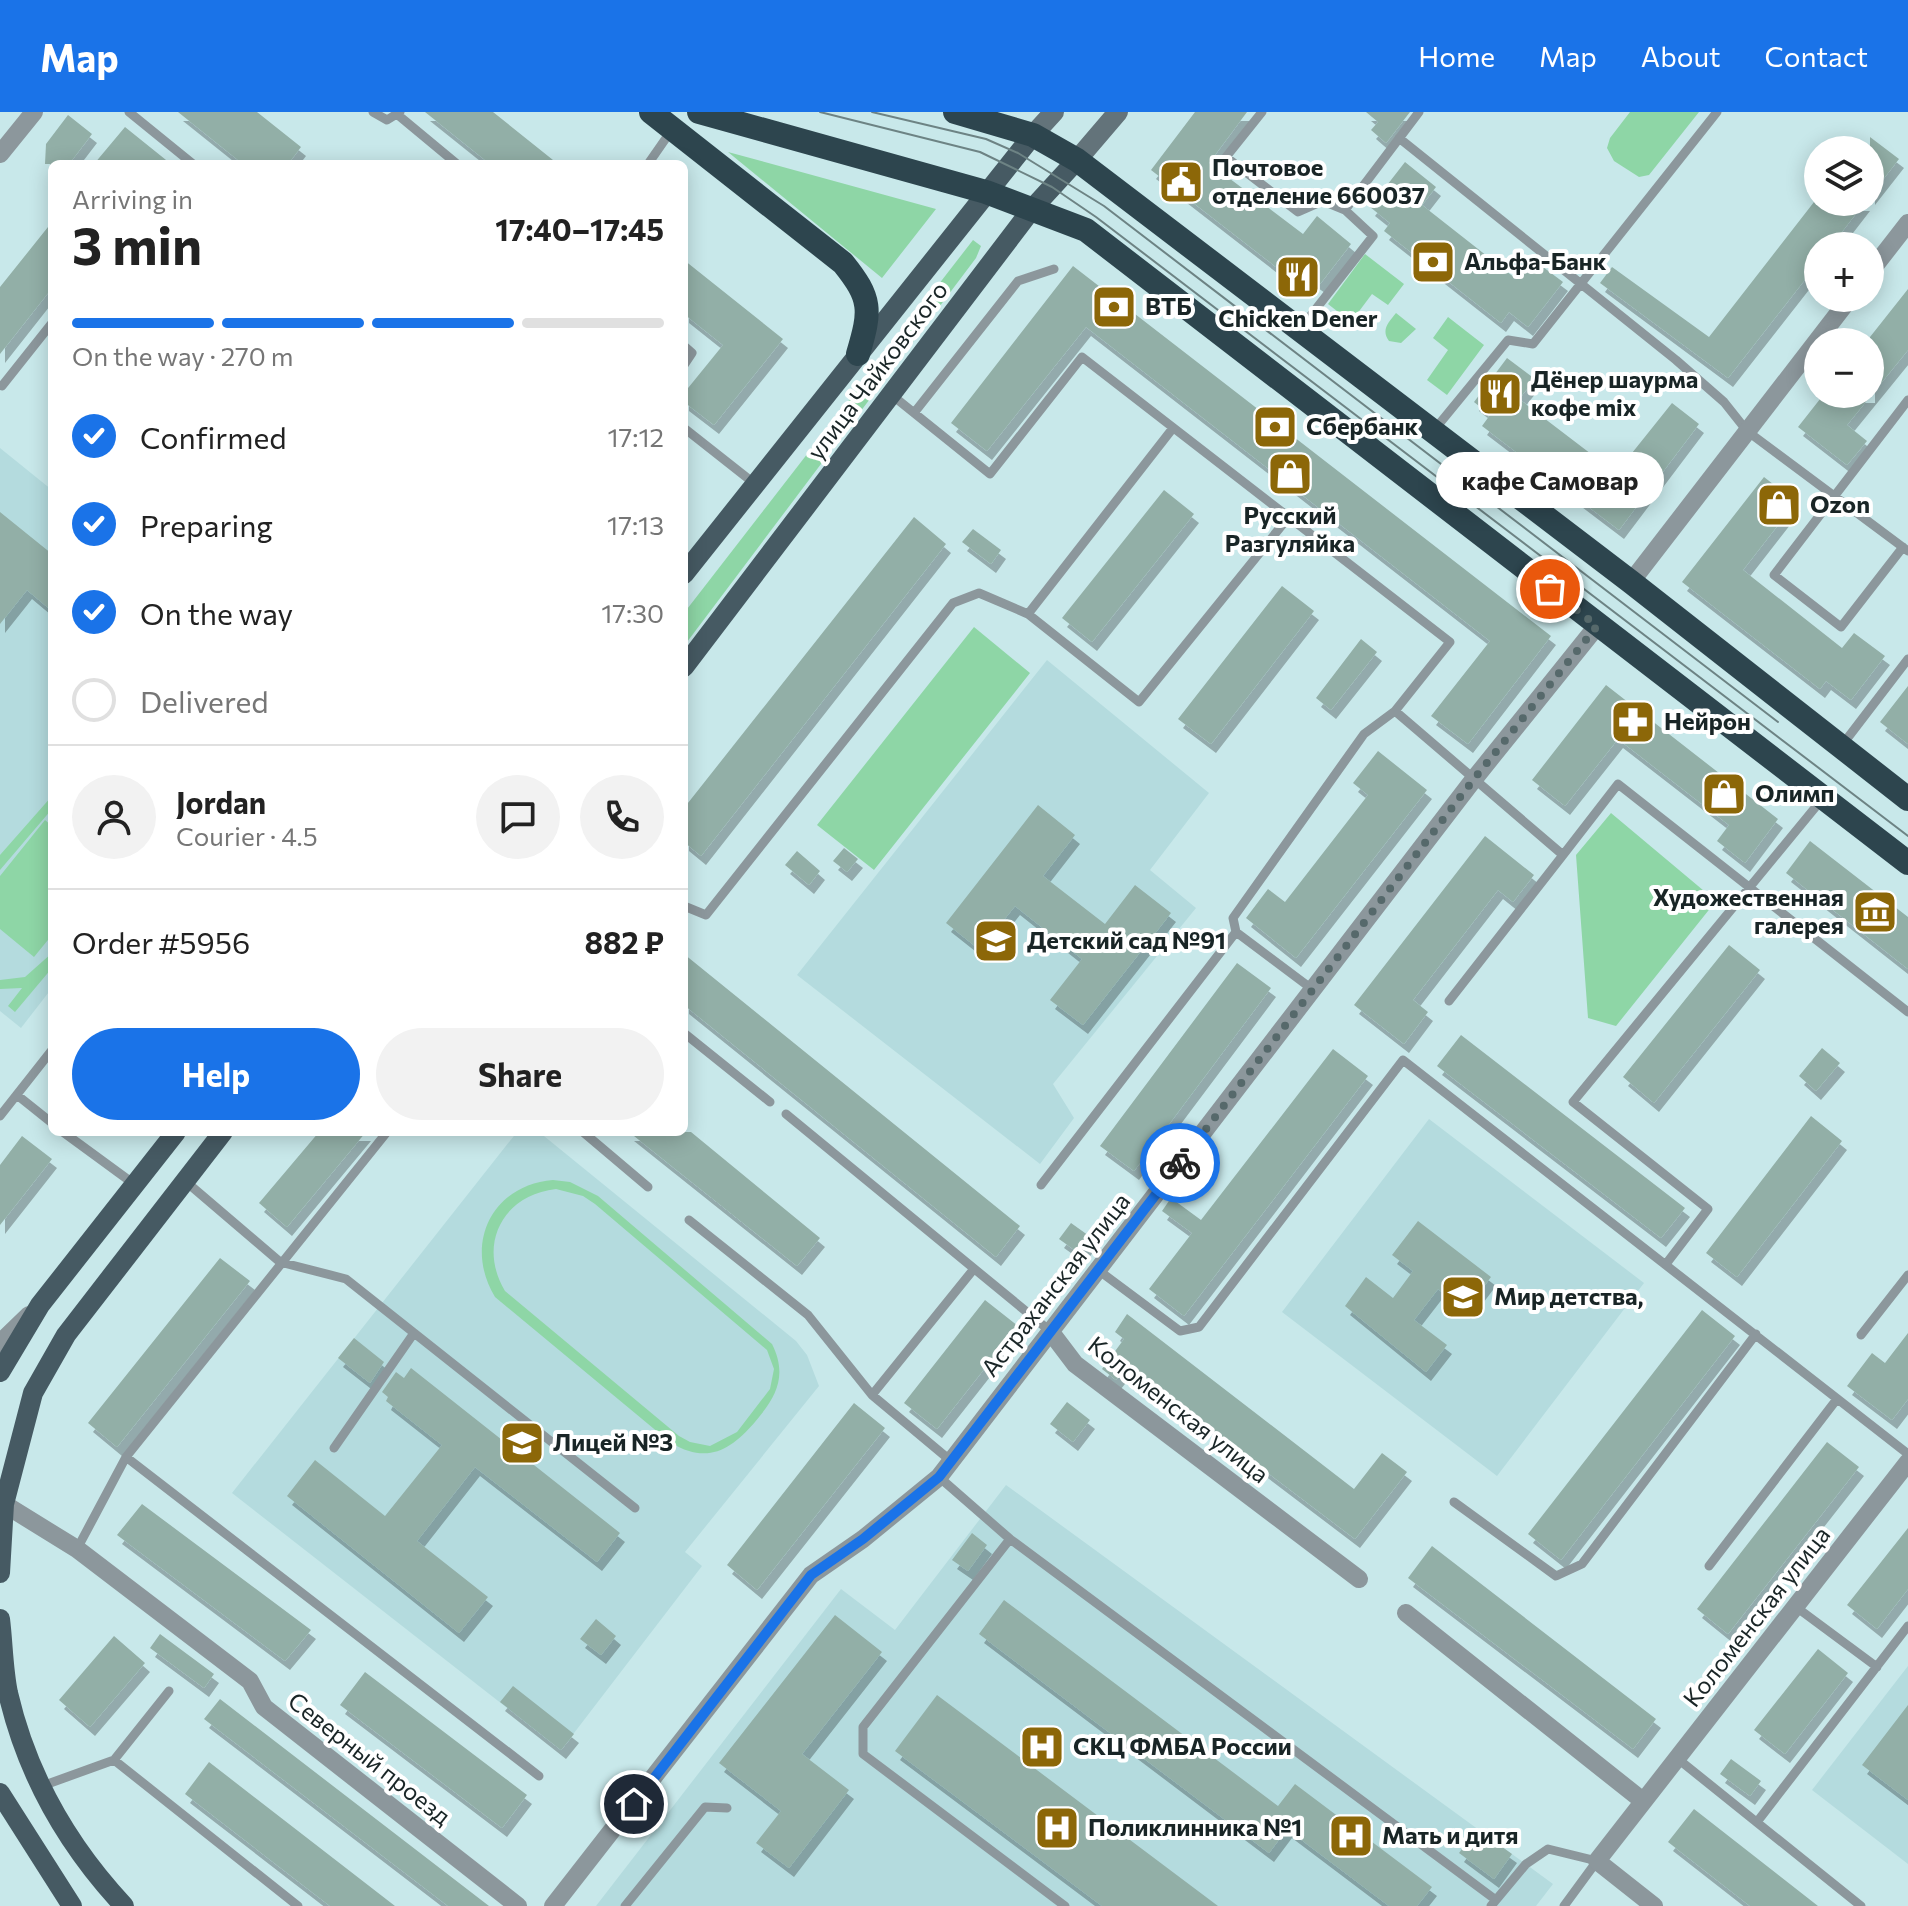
<!DOCTYPE html>
<meta charset="utf-8">
<style>
:root{--surface:#fff;--page:#f2f2f2;--text:#222;--muted:#767676;--line:#e0e0e0;--accent:#1a73e8}
body{margin:0;font-family:Commissioner,sans-serif;background:var(--page);color:var(--text);height:100vh;display:flex;flex-direction:column;font-size:30px;white-space:nowrap}
*{box-sizing:border-box;margin:0}
p{font-size:26px;color:var(--muted)}
.icon{flex:none;width:44px;height:44px;fill:none;stroke:currentColor;stroke-width:2;stroke-linecap:round;stroke-linejoin:round}
.map{position:relative;flex:1;overflow:hidden}
.drawer{position:absolute;left:48px;top:48px;width:640px;height:976px;display:flex;flex-direction:column;background:var(--surface);border-radius:12px;box-shadow:0 4px 20px #0003}
.drawer>*{flex:none}
.tools{position:absolute;left:1804px;top:24px;display:grid;gap:16px}
.tools a{display:grid;place-items:center;width:80px;height:80px;border-radius:50%;background:var(--surface);box-shadow:0 4px 20px #0003;font-size:40px}
.pin{position:absolute;display:grid;place-items:center;width:68px;height:68px;color:#fff;margin:-34px;border:4px solid #fff;border-radius:50%;box-shadow:0 2px 8px #0007}
.courier{position:absolute;display:grid;place-items:center;width:80px;height:80px;margin:-40px;border:6px solid #1a73e8;border-radius:50%;background:#fff;color:#222;box-shadow:0 2px 10px #0007}
.bubble{position:absolute;height:56px;border-radius:28px;background:var(--surface);box-shadow:0 4px 20px #0003;font-size:26px;font-weight:700;line-height:56px;text-align:center}
.summary em{font-style:normal;font-weight:700}
.summary div{display:flex;flex-direction:column-reverse}
.summary{display:flex;align-items:center;justify-content:space-between;height:136px;padding:0 24px}
h1{font-size:52px;font-weight:700;line-height:60px}
.bar{display:grid;grid-template-columns:repeat(4,1fr);gap:12px 8px;align-content:center;height:96px;padding:0 24px}
.bar i{height:10px;border-radius:6px;background:var(--line)}
.bar .current{background:var(--accent)}
.bar p{grid-column:span 4}
.line{display:flex;align-items:center;gap:20px;padding:0 24px;border-top:2px solid var(--line)}
.line div{flex:1}
.round{display:grid;place-items:center;flex:none;width:84px;height:84px;border-radius:42px;background:var(--page)}
ol{padding:0 24px;list-style:none}
li{display:flex;align-items:center;gap:24px;height:88px}
li p{margin-inline-start:auto}
li .icon{padding:8px;border-radius:50%;background:var(--accent);color:#fff;stroke-width:4}
li:last-child{color:var(--muted)}
li i{width:44px;height:44px;border:4px solid var(--line);border-radius:50%}
.primary-button{display:flex;gap:16px;margin-top:auto;padding:16px 24px}
.primary-button a{flex:1;height:92px;border-radius:48px;background:var(--accent);color:#fff;font-size:32px;font-weight:700;line-height:92px;text-align:center}
.primary-button a+a{background:var(--page);color:var(--text)}
header{display:flex;align-items:center;gap:48px;box-sizing:border-box;height:112px;padding:0 40px;background:var(--accent);color:#fff}
header strong{font-size:38px}
nav{display:flex;gap:44px;margin-inline-start:auto;font-size:28px}
.map>svg:first-child{display:block}
</style>
<header>
<strong>Map</strong>
<nav><a>Home</a><a>Map</a><a>About</a><a>Contact</a></nav>
</header>
<div class="map">
<svg width="1908" height="1794" viewBox="0 0 1908 1794">
<defs>
<filter id="shadow"><feDropShadow dx="5" dy="9" stdDeviation="0" flood-color="#0004"/></filter>
</defs>
<rect width="100%" height="100%" fill="#c8e8ea"/>
<path fill="#b4dbde" d="M0,336L52,378V876L21,916L0,899Z
M1047,548L1209,681L1150,758L1196,796L1053,972L1074,1006L1040,1052L797,863Z
M1429,1007L1644,1171L1497,1364L1282,1200Z
M517,1020H539L796,1229L807,1243L819,1274L685,1440L702,1454L561,1638L232,1381Z
M1006,1373L1553,1772L1536,1794H596L841,1477L895,1518Z
M1908,1554V1752L1812,1678Z"/>
<path fill="#8ed6a6" fill-rule="evenodd" d="M1630,0H1699L1649,63L1639,65L1614,49L1607,36L1610,26Z
M728,40L936,97L882,166Z
M973,128L981,134L976,146L684,534V501Z
M1365,142L1404,172L1388,193L1372,182L1351,210L1328,192Z
M1396,201L1416,217L1401,231L1389,229C1381,218 1388,211 1396,201Z
M1448,205L1484,233L1447,283L1427,268L1448,238L1433,226Z
M974,515L1030,561L874,758L817,713Z
M52,684V697L0,758V743Z
M1611,701L1716,789L1616,914L1588,906L1576,743Z
M45,708L52,714V823L34,845L0,817V764Z
M52,841V856L15,900L8,894L22,876L0,877V868L25,865Z
M553,1068L570,1070L598,1084L772,1232C788,1264 776,1285 755,1310C730,1339 707,1352 671,1331L495,1185C463,1132 492,1073 553,1068ZM556,1077L583,1084L595,1092L767,1238L774,1257L770,1277L737,1320L710,1334L690,1330L679,1324L505,1179C477,1132 503,1083 556,1077Z"/>
<path fill="#92afa7" filter="url(#shadow)" d="M178,0H257L301,35L288,52H243Z
M425,0H493L558,52H490Z
M1195,0H1247L1209,51L1303,122L1317,104L1351,132L1320,172L1306,162L1298,172L1151,58Z
M1366,0H1410L1386,31L1371,18L1378,10Z
M68,3L92,22L69,52H45L46,32Z
M125,15L171,52H94Z
M1870,25L1899,47L1870,84Z
M1405,50L1436,75L1422,93L1515,166L1531,146L1563,170L1528,215L1509,200L1501,211L1384,119L1390,111L1370,95Z
M1814,90H1865L1831,134H1818V151L1728,266L1600,171L1612,155L1709,225Z
M52,110V176L0,242V175Z
M684,148L783,227L714,313L684,290V281L723,233L684,202Z
M1073,154L1551,524L1468,632L1431,604L1490,529L1086,215L987,339L951,311Z
M1908,177V238L1847,313L1867,329L1847,353L1798,315L1824,282H1870V225Z
M1507,246L1535,267L1519,287L1616,361L1672,291L1699,312L1619,418L1482,314L1490,303L1474,290Z
M1764,365L1796,390L1743,458L1842,536L1854,521L1885,544L1851,588L1826,569L1820,577L1682,470Z
M1164,378L1194,402L1092,530L1062,506Z
M0,400L52,442V499L27,478L0,512Z
M914,405L946,432L701,744L684,730V696Z
M973,417L1001,438L991,452L962,430Z
M1282,474L1314,499L1211,632L1178,607Z
M1361,527L1377,540L1331,598L1316,586Z
M1606,573L1778,707L1745,751L1717,729L1729,713L1618,627L1565,694L1532,668Z
M1908,574V632L1880,610Z
M1378,639L1427,678L1296,846L1246,806L1268,777L1285,790L1368,683L1353,671Z
M1038,693L1075,723L1043,764L1105,812L1135,773L1171,801L1083,913L1050,888L1082,847L1015,794L980,838L946,811Z
M1485,724L1534,763L1513,790L1498,778L1413,888L1428,900L1404,932L1354,893Z
M1810,729L1908,805V857L1786,761Z
M844,736L858,747L847,760L833,749Z
M797,739L820,759L809,773L785,753Z
M1729,833L1760,858L1654,991L1623,965Z
M684,842L1020,1114L996,1145L684,893Z
M1237,851L1271,876L1134,1059L1100,1034Z
M1461,923L1685,1096L1661,1126L1437,954Z
M1822,936L1840,951L1816,979L1799,964Z
M1333,937L1368,964L1184,1204L1149,1177L1192,1121L1162,1099L1171,1086L1201,1108Z
M1811,1004L1842,1029L1737,1165L1706,1141Z
M319,1020H366L287,1115L259,1091Z
M629,1020H691L820,1126L797,1154Z
M22,1024L52,1047L0,1113V1053Z
M1418,1109L1491,1165L1466,1198L1438,1177L1414,1208L1447,1233L1426,1260L1345,1194L1366,1165L1393,1186L1413,1159L1392,1143Z
M1071,1111L1092,1126L1080,1142L1059,1127Z
M220,1146L250,1169L117,1335L88,1311Z
M985,1188L1018,1214L937,1317L904,1291Z
M1702,1198L1735,1224L1561,1448L1528,1422Z
M1127,1202L1354,1377L1382,1341L1407,1360L1355,1427L1127,1254L1116,1268L1102,1257L1124,1227L1115,1220Z
M1908,1221V1287L1892,1308L1847,1274L1872,1241L1885,1251Z
M354,1226L384,1250L370,1271L338,1246Z
M411,1256L620,1421L597,1450L475,1355L417,1429L488,1485L459,1521L287,1384L315,1348L385,1404L442,1333L386,1289L388,1285L382,1280L396,1260L404,1266Z
M1067,1290L1090,1308L1073,1330L1050,1312Z
M854,1291L885,1316L757,1478L727,1453Z
M1827,1330L1859,1355L1728,1522L1697,1497Z
M142,1392L311,1518L285,1549L117,1423Z
M1908,1416V1477L1877,1517L1847,1493Z
M972,1421L987,1433L968,1459L952,1448Z
M1432,1434L1656,1607L1633,1637L1408,1466Z
M1004,1488L1278,1694L1295,1672L1432,1775L1417,1794H1389L1287,1717L1269,1741L979,1522Z
M835,1503L882,1540L802,1642L849,1678L789,1756L756,1731L781,1699L719,1651Z
M596,1507L616,1524L601,1543L580,1527Z
M160,1522L214,1562L204,1576L150,1536Z
M114,1524L145,1551L90,1615L59,1588Z
M1818,1537L1848,1561L1785,1642L1754,1618Z
M365,1560L527,1683L502,1716L340,1593Z
M513,1574L574,1622L561,1638L500,1590Z
M937,1583L1218,1794H1102L895,1639Z
M220,1587L489,1794H448L204,1607Z
M1908,1593V1688L1862,1653Z
M1731,1647L1761,1669L1750,1684L1720,1662Z
M209,1650L395,1794H330L185,1682Z
M1694,1697L1818,1794H1750L1668,1730Z
M1477,1717L1512,1742L1494,1767L1459,1741Z"/>
<g fill="none" stroke-linecap="round" stroke-linejoin="round">
<path stroke="#8c979c" stroke-width="9" d="M129,0L193,52
M373,0L387,8L400,0
M1262,0L1226,45L1298,100L1323,89L1345,98
M398,3L457,52
M1399,26L1676,248L1724,290L1747,319L1908,439
M648,52L671,19
M1301,216L1373,124L1345,98L1419,0
M684,234L692,241L684,253
M2,274L52,211
M893,284L990,362L1082,245L1450,530L1395,599
M914,301L1018,169L1054,157
M684,316L755,372
M1435,317L1508,228L1533,232L1717,0
M1903,435L1841,515L1774,463L1908,288
M1028,502L1173,316
M1843,632L1908,547
M684,794L706,803L953,491L979,481L1028,502L1139,590L1287,407
M1236,820L1233,806L1364,622L1395,599L1563,743L1618,672L1908,900
M1449,889L1563,743
M684,921L770,990
M17,983L52,1011
M786,1002L1050,1219
M0,1004L52,938
M63,1020L134,1072
M583,1020L648,1075
M184,1068L280,1150L346,1167L635,1396
M1041,1073L1236,820L1312,877
M689,1108L808,1203L872,1283L951,1349
M1666,1152L1708,1097L1573,990L1823,686
M1098,1158L1180,1219L1199,1215L1403,948L1908,1342
M1861,1223L1908,1163
M872,1283L973,1158
M334,1336L414,1221
M126,1345L539,1664
M939,1365L1010,1427
M1454,1390L1556,1464L1582,1452L1756,1222
M77,1437L126,1345L387,1020
M1709,1454L1837,1287
M1796,1495L1877,1555
M1678,1647L1861,1794
M114,1648L298,1794
M42,1674L114,1648L169,1579
M1757,1710L1908,1514
M625,1794L705,1695L727,1696
M1065,1794L863,1642V1615L1010,1427L1496,1788
M1491,1794L1526,1752L1548,1737L1597,1749L1564,1794"/>
<path stroke="#8c979c" stroke-width="18" d="M0,42L34,0
M1870,160L1908,111
M1631,470L1850,186
M1050,1219L1075,1252L1359,1467
M0,1231L29,1203
M4,1392L77,1437L250,1569L264,1595L518,1794
M1406,1501L1643,1689
M553,1794L811,1463L863,1427L939,1365L1474,667L1597,514
M1654,1794L1597,1749L1908,1350"/>
<path stroke="#63737a" stroke-width="20" d="M1033,23L1054,0
M1077,48L1118,0"/>
<path stroke="#465a63" stroke-width="20" d="M684,462L1033,23
M684,555L1032,97L1077,48
M0,1260L40,1193L176,1020
M0,1461L4,1392L33,1281L66,1223L223,1020
M0,1507C3,1531 3,1557 8,1581C27,1663 67,1733 124,1794
M0,1681L72,1794"/>
<path stroke="#2d454e" stroke-width="24" d="M651,0L843,151C872,187 871,198 858,242
M699,0L986,80L1086,118L1908,751
M955,0L1033,23L1077,48L1631,470L1908,687"/>
<path stroke="#6d8384" stroke-width="2" d="M820,0L980,40L1052,75L1096,105L1908,724
M872,0L986,27L1018,41L1104,94L1778,610"/>
</g>
<g fill="none" stroke-linecap="round" stroke-linejoin="round">
<path stroke="#56696b" stroke-width="8" stroke-dasharray="0 14.4" d="M1180,1051L1474,667L1597,514L1550,477"/>
<path stroke="#1a73e8" stroke-width="10" d="M634,1692L811,1463L863,1427L939,1365L1180,1051"/>
</g>
<defs>
<g id="civic-square" transform="scale(2.3)"><rect x="-9" y="-9" width="18" height="18" rx="4" fill="#8c6708" stroke="#fff"/><path d="M-.6-6.5H3V-4.5H.6V-3L4-1V1h2V6H-6V1h2V-1L-.6-3ZM-1.2 2.5V6h2.4V2.5Z" fill="#fff"/></g>
<g id="bank-square" transform="scale(2.3)"><rect x="-9" y="-9" width="18" height="18" rx="4" fill="#8c6708" stroke="#fff"/><path d="M-6-4H6V4H-6ZM0-2.3a2.3 2.3 0 1 0 0 4.6a2.3 2.3 0 1 0 0-4.6Z" fill="#fff"/></g>
<g id="restaurant-square" transform="scale(2.3)"><rect x="-9" y="-9" width="18" height="18" rx="4" fill="#8c6708" stroke="#fff"/><path d="M-5-6h1v4h1v-4h1v4h1v-4h1v5L-1.5 .5V6h-2V.5L-5-1ZM5-6V6H3V1.5H1.5Q1.5-4 5-6Z" fill="#fff"/></g>
<g id="shop-square" transform="scale(2.3)"><rect x="-9" y="-9" width="18" height="18" rx="4" fill="#8c6708" stroke="#fff"/><path d="M-5-2.5h2.3a2.7 3.5 0 0 1 5.4 0H5L5.5 6h-11ZM-1.5-2.5h3a1.5 2.3 0 0 0-3 0Z" fill="#fff"/></g>
<g id="pharmacy-square" transform="scale(2.3)"><rect x="-9" y="-9" width="18" height="18" rx="4" fill="#8c6708" stroke="#fff"/><path d="M-2-6h4v4h4v4h-4v4h-4v-4h-4v-4h4Z" fill="#fff"/></g>
<g id="museum-square" transform="scale(2.3)"><rect x="-9" y="-9" width="18" height="18" rx="4" fill="#8c6708" stroke="#fff"/><path d="M0-6L6-3V-2H-6V-3ZM-5-1h2V3h-2ZM-1-1h2V3h-2ZM3-1h2V3H3ZM-6 4H6V6H-6Z" fill="#fff"/></g>
<g id="school-square" transform="scale(2.3)"><rect x="-9" y="-9" width="18" height="18" rx="4" fill="#8c6708" stroke="#fff"/><path d="M0-5L7-2L0 1L-7-2ZM-4 1L0 2.5L4 1V4Q0 6-4 4Z" fill="#fff"/></g>
<g id="hospital-square" transform="scale(2.3)"><rect x="-9" y="-9" width="18" height="18" rx="4" fill="#8c6708" stroke="#fff"/><path d="M-5-5h3v3.5h4V-5h3V5h-3V1.5h-4V5h-3Z" fill="#fff"/></g>
</defs>
<g fill-rule="evenodd">
<use href="#civic-square" x="1181" y="70"/>
<use href="#bank-square" x="1433" y="150"/>
<use href="#restaurant-square" x="1298" y="165"/>
<use href="#bank-square" x="1114" y="195"/>
<use href="#restaurant-square" x="1500" y="282"/>
<use href="#bank-square" x="1275" y="315"/>
<use href="#shop-square" x="1290" y="362"/>
<use href="#shop-square" x="1779" y="393"/>
<use href="#pharmacy-square" x="1633" y="610"/>
<use href="#shop-square" x="1724" y="682"/>
<use href="#museum-square" x="1875" y="800"/>
<use href="#school-square" x="996" y="829"/>
<use href="#school-square" x="1463" y="1185"/>
<use href="#school-square" x="522" y="1331"/>
<use href="#hospital-square" x="1042" y="1635"/>
<use href="#hospital-square" x="1057" y="1716"/>
<use href="#hospital-square" x="1351" y="1724"/>
</g>
<g text-anchor="middle" stroke-width="8" stroke-linejoin="round" paint-order="stroke">
<g font-size="24" font-weight="bold" fill="#192526" stroke="#fff" text-anchor="start">
<text x="1212" y="64">Почтовое<tspan x="1212" dy="28">отделение 660037</tspan></text>
<text x="1464" y="158">Альфа-Банк</text>
<text x="1145" y="203">ВТБ</text>
<text x="1298" y="215" text-anchor="middle">Chicken Dener</text>
<text x="1531" y="276">Дёнер шаурма<tspan x="1531" dy="28">кофе mix</tspan></text>
<text x="1306" y="323">Сбербанк</text>
<text x="1810" y="401">Ozon</text>
<text x="1290" y="412" text-anchor="middle">Русский<tspan x="1290" dy="28">Разгуляйка</tspan></text>
<text x="1664" y="618">Нейрон</text>
<text x="1755" y="690">Олимп</text>
<text x="1844" y="794" text-anchor="end">Художественная<tspan x="1844" dy="28">галерея</tspan></text>
<text x="1027" y="837">Детский сад №91</text>
<text x="1494" y="1193">Мир детства,</text>
<text x="553" y="1339">Лицей №3</text>
<text x="1073" y="1643">СКЦ ФМБА России</text>
<text x="1088" y="1724">Поликлинника №1</text>
<text x="1382" y="1732">Мать и дитя</text>
</g>
<g font-size="24" fill="#192526" stroke="#fff">
<text transform="translate(878 259) rotate(-53)" y="8">улица Чайковского</text>
<text transform="translate(1056 1173) rotate(-52)" y="8">Астраханская улица</text>
<text transform="translate(1178 1298) rotate(38)" y="8">Коломенская улица</text>
<text transform="translate(1757 1505) rotate(-52)" y="8">Коломенская улица</text>
<text transform="translate(369 1647) rotate(38)" y="8">Северный проезд</text>
</g>
</g>
</svg>
<div class="tools">
<a><svg class="icon" aria-label="layers" viewBox="0 0 24 24"><path d="M12 4l9 5-9 5-9-5zM3 14l9 5 9-5"/></svg></a>
<a>+</a>
<a>−</a>
</div>
<div class="pin" style="left:1550px;top:477px;background:#ea580c"><svg class="icon" aria-label="bag" viewBox="0 0 24 24"><path d="M5 8h14l-1 12H6zM9 8a3 3 0 0 1 6 0"/></svg></div>
<div class="pin" style="left:634px;top:1692px;background:#1f2937"><svg class="icon" aria-label="home" viewBox="0 0 24 24"><path d="M3 11l9-7 9 7M6 9v11h12V9"/></svg></div>
<div class="courier" style="left:1180px;top:1051px"><svg class="icon" aria-label="bike" viewBox="0 0 24 24"><circle cx="6" cy="16" r="4"/><circle cx="18" cy="16" r="4"/><path d="M6 16l4-8h5l3 8M10 8l3 8H6M13 5h3"/></svg></div>
<div class="bubble" style="left:1436px;top:340px;width:228px">кафе Самовар</div>
<section class="drawer">
<div class="summary"><div><h1>3 min</h1><p>Arriving in</p></div><em>17:40–17:45</em></div>
<div class="bar"><i class="current"></i><i class="current"></i><i class="current"></i><i></i><p>On the way · 270 m</p></div>
<ol>
<li><svg class="icon" aria-label="check" viewBox="0 0 24 24"><path d="M5 12l5 5 9-10"/></svg>Confirmed<p>17:12</p></li>
<li><svg class="icon" aria-label="check" viewBox="0 0 24 24"><path d="M5 12l5 5 9-10"/></svg>Preparing<p>17:13</p></li>
<li><svg class="icon" aria-label="check" viewBox="0 0 24 24"><path d="M5 12l5 5 9-10"/></svg>On the way<p>17:30</p></li>
<li><i></i>Delivered</li>
</ol>
<div class="line" style="height:144px"><a class="round"><svg class="icon" aria-label="person" viewBox="0 0 24 24"><circle cx="12" cy="8" r="4"/><path d="M4 21q1-7 8-7t8 7"/></svg></a><div><b>Jordan</b><p>Courier · 4.5</p></div><a class="round"><svg class="icon" aria-label="chat" viewBox="0 0 24 24"><path d="M4 5h16v11H9l-5 4z"/></svg></a><a class="round"><svg class="icon" aria-label="phone" viewBox="0 0 24 24"><path d="M5 4h4l2 5-3 2q2 4 5 5l2-3 5 2v4C11 20 4 13 5 4z"/></svg></a></div>
<div class="line" style="height:104px"><div>Order #5956</div><b>882 ₽</b></div>
<div class="primary-button"><a>Help</a><a>Share</a></div>
</section>
</div>
